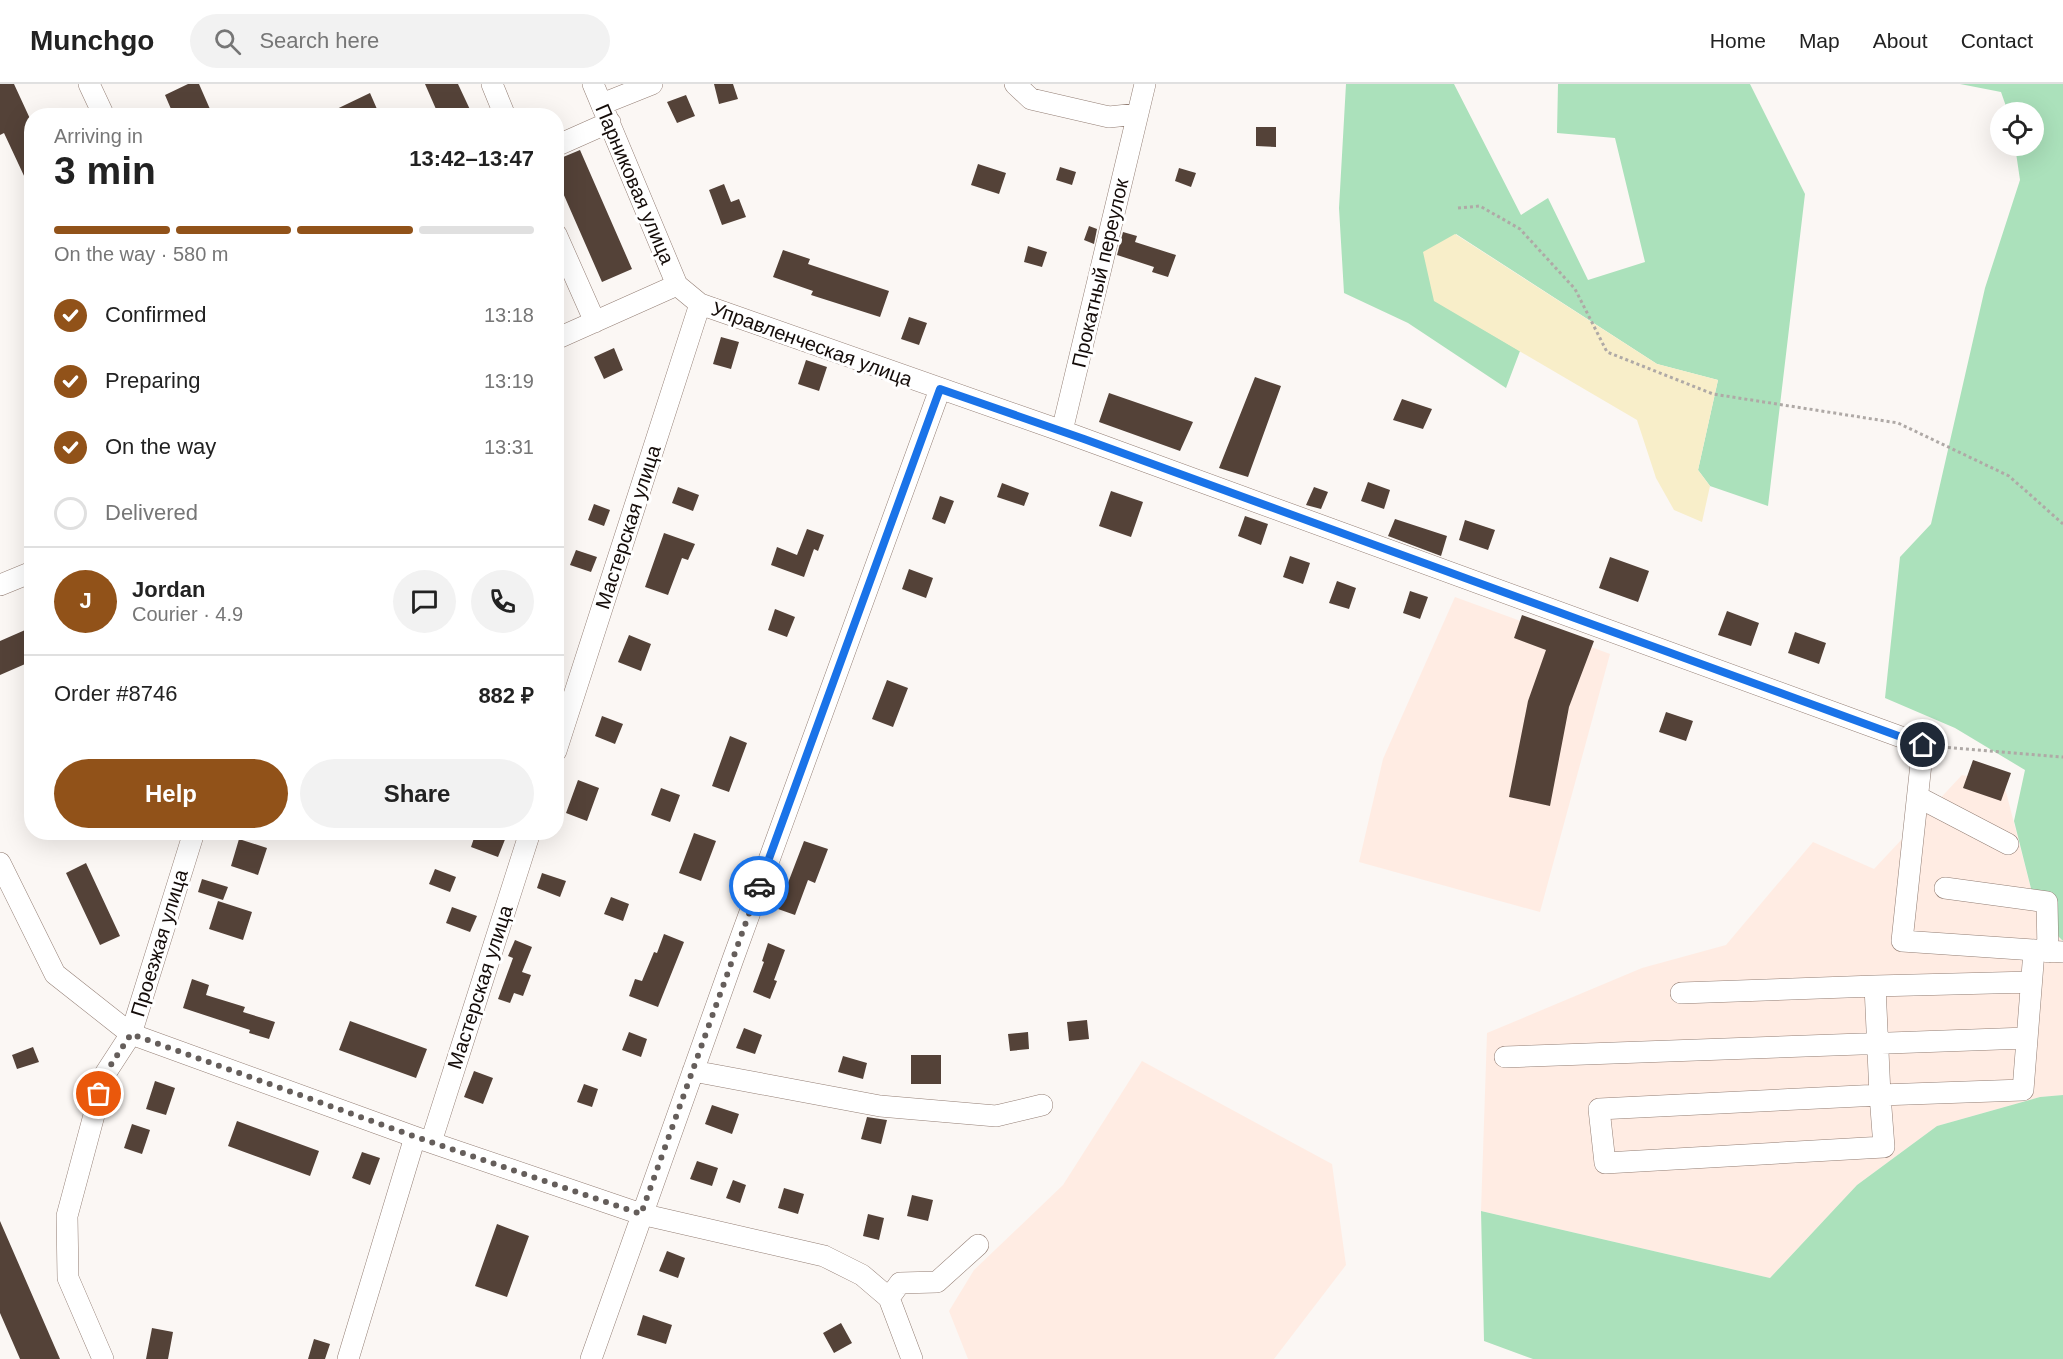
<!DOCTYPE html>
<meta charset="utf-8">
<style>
:root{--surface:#fff;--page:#f2f2f2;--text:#222;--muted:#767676;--line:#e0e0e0;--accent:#915219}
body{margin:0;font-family:Arial,sans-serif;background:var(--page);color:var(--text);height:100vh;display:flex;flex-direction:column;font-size:22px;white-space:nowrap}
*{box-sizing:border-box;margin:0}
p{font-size:20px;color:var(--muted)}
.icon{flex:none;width:33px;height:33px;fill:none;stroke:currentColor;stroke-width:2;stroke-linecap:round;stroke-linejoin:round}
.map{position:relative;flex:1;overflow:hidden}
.drawer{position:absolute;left:24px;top:24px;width:540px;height:732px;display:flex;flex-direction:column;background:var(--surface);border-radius:24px;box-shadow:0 6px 24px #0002}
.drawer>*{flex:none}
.fabs{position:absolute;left:1990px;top:18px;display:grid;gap:12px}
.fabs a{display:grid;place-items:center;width:54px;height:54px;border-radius:50%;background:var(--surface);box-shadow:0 6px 24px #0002;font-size:30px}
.pin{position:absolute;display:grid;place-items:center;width:51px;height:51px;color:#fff;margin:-26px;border:3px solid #fff;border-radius:50%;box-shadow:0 2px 6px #0007}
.courier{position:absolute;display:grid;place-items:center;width:60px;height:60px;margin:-30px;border:4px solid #1a73e8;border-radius:50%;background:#fff;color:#222;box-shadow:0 2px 8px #0007}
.headline em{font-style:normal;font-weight:800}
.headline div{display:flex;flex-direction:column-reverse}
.headline{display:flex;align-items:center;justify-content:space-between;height:102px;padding:0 30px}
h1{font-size:39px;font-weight:800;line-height:45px}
.bar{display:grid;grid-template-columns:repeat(4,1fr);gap:9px 6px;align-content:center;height:72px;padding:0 30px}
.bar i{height:8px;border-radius:4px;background:var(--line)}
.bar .current{background:var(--accent)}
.bar p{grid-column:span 4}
.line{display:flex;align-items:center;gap:15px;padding:0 30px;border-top:2px solid var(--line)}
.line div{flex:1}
.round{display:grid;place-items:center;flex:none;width:63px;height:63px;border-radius:32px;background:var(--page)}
ol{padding:0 30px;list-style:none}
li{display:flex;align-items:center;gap:18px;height:66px}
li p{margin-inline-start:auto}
li .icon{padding:6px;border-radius:50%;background:var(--accent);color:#fff;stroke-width:4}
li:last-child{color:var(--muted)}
li i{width:33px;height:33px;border:3px solid var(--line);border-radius:50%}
.cta{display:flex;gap:12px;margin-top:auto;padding:12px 30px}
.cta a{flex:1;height:69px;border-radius:36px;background:var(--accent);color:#fff;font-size:24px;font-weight:800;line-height:69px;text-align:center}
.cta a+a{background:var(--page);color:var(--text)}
header{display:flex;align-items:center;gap:36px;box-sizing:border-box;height:84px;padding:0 30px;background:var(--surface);border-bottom:2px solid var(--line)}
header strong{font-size:28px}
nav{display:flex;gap:33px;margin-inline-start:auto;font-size:21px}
.search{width:420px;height:54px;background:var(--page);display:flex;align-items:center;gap:15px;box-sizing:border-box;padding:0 21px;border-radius:33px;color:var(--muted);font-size:22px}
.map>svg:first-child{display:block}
</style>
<header>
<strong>Munchgo</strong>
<div class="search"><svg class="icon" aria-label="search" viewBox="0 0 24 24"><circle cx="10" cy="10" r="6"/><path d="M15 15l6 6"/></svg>Search here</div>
<nav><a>Home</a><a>Map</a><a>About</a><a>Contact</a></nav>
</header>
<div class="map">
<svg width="2063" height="1275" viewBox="0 0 2063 1275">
<rect width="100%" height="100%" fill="#fbf7f4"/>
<path fill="#ffece3" d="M1455,513L1610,570L1540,828L1359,778L1383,675Z
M1962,691L2004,700L2038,832L2063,857V1011L2040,1013L1937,1042L1857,1101L1770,1194L1481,1127L1487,949L1642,884L1726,861L1813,758L1874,785Z
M1142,977L1332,1080L1346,1181L1274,1275H968L949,1227L974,1186L1063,1101Z"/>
<path fill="#abe1bb" d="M1346,0H1454L1521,131L1548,114L1588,196L1645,178L1615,54L1557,49L1558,0H1750L1805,110L1768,422L1710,402L1698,386L1718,296L1657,280L1456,150L1434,216L1520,267L1506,304L1408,239L1344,209L1339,124Z
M1960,0H2063V857L2038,832L2014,737L2025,686L1955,644L1885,614L1900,473L1931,440L1985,204L2020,96L2015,62H2034V28H2008L2001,8Z
M2063,1011V1275H1533L1484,1257L1481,1127L1770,1194L1857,1101L1937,1042L2040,1013Z"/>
<path fill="#f8eec9" d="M1455,150L1657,280L1718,296L1698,386L1710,402L1702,438L1674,426L1656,394L1637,336L1434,217L1423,168Z"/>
<path fill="#544238" d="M0,0H14L32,39V109L4,49L0,51Z
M188,0H199L213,32H174L165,11Z
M425,0H458L473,32H439Z
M714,0H733L738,15L719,20Z
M370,9L380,32H322Z
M686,11L695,32L677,39L667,18Z
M1256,43H1276V63L1256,62Z
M580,66L632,185L602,198L556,93V76Z
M978,80L1006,89L999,110L971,101Z
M1060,83L1076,88L1072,101L1056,96Z
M1179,84L1196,89L1191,103L1175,97Z
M724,100L731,118L739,115L746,133L722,141L709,106Z
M1089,142L1097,145L1094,160L1084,156Z
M1123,148L1137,152L1135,158L1176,171L1168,193L1152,188L1154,183L1117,171Z
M1028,162L1047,168L1042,183L1024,178Z
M783,166L810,175L808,180L889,207L880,233L811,211L813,207L773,193Z
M909,233L927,239L919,261L901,255Z
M721,253L739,258L731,285L713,280Z
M614,264L623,286L604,295L594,273Z
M806,276L827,283L819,307L798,300Z
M1255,293L1281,302L1248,393L1219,384Z
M1109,309L1193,338L1180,367L1099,338Z
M1402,315L1432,325L1423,345L1393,336Z
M1368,398L1390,406L1384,425L1361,417Z
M1002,399L1029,409L1024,422L997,413Z
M678,403L699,411L693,427L672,419Z
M1314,403L1328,408L1321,425L1306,421Z
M1111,407L1143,418L1131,453L1099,442Z
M940,412L954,417L945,440L932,435Z
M594,420L610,426L604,442L588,436Z
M1245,432L1268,440L1261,461L1238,452Z
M1395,435L1447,452L1441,472L1388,452Z
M1465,436L1495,446L1488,466L1459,456Z
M807,445L824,451L818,467L814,465L804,493L771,481L777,463L797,471Z
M664,449L695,460L688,476L682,474L668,511L645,503Z
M576,466L597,473L591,488L570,481Z
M1290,472L1310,479L1303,500L1283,493Z
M1610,473L1649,487L1638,518L1599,504Z
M909,485L933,494L926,514L902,505Z
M1337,497L1356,504L1349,525L1329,519Z
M1410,507L1428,513L1420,535L1403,529Z
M775,525L795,533L787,553L768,546Z
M1727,527L1759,539L1751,562L1718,551Z
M1522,531L1594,557L1569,623L1550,722L1509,713L1528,617L1546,566L1514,554Z
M32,543V577L0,591V557Z
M1795,548L1826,559L1819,580L1788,569Z
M629,551L651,560L641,587L618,578Z
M887,596L908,604L893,643L872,635Z
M1666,628L1693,637L1686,657L1659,648Z
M602,632L623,640L615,660L595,652Z
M730,652L747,659L729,708L712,702Z
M1973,676L2011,689L2001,717L1963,704Z
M578,696L599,704L587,737L566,729Z
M661,704L680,711L670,738L651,731Z
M476,748H508L498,773L471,763Z
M694,749L716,757L701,797L679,789Z
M239,755L267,764L258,791L231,782Z
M804,757L828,765L815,799L808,796L795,831L778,825Z
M86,779L120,852L100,861L66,789Z
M435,785L456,793L450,808L429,800Z
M542,789L566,797L560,813L537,804Z
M202,795L228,803L223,816L198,808Z
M611,813L629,820L623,837L604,830Z
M218,817L252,828L243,856L209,845Z
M452,823L477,832L470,848L446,839Z
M664,850L684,858L658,923L629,912L635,895L642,897L654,868L657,869Z
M515,856L532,863L522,888L531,891L523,912L514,909L510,919L498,915L513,874L508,872Z
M768,859L785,866L774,896L777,897L770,915L753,908L764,878L762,877Z
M192,895L209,901L206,911L245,923L243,928L275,938L269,955L249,949L250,946L183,924Z
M1087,936L1089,955L1069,957L1067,938Z
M350,937L427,965L416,994L339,966Z
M744,944L762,951L755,970L736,964Z
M629,948L647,955L641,973L622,966Z
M1028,948L1029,965L1010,967L1008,950Z
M33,963L39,978L17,985L12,971Z
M911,971H941V1000H911Z
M843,972L867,979L863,995L838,988Z
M474,987L493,994L483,1020L464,1013Z
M155,997L175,1004L166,1031L146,1025Z
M584,1000L598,1005L592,1023L577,1018Z
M712,1021L739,1030L732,1050L705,1040Z
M867,1033L887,1036L881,1060L861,1055Z
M237,1037L319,1067L310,1092L228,1062Z
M132,1040L150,1046L142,1070L124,1064Z
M362,1068L380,1074L370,1101L352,1094Z
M697,1077L718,1084L712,1102L690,1095Z
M733,1096L746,1101L740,1119L726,1114Z
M784,1104L804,1110L798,1130L778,1124Z
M912,1111L933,1116L928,1137L907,1132Z
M868,1130L884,1134L879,1156L863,1152Z
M0,1137L60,1275H20L0,1229Z
M497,1140L529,1152L507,1213L475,1202Z
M667,1167L685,1174L678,1194L659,1187Z
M643,1231L672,1241L666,1260L637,1251Z
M841,1239L852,1259L834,1269L823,1249Z
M152,1244L173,1248L168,1275H146Z
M314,1255L330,1260L325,1275H308Z"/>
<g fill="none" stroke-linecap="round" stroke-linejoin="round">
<g stroke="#937e74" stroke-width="22">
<path id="minor" d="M89,0L104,32
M492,0L505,32
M593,0L677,201L700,220L1062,347L1923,661L1902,857L2063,868
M1015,0L1031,15L1109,33L1137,30
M602,20L652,0
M556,62L610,38
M556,150L595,238
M556,255L677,201
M1062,347L1145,0
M0,501L32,488
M556,667L700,220
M1918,713L2008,760
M0,779L55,890L131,950L415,1053L641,1130L824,1172L862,1191L889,1214L912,1275
M1945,804L2047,818L2048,868
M1875,902L2031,898
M1681,909L1875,902L1880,1011L1884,1063L1605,1079L1599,1025L1880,1011L2023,1006L2034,867
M1505,973L2027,954
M693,987L880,1022L996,1032L1042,1021
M431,1058L530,748
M889,1214L900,1199L937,1198L978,1161
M103,1275L68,1194L67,1132L105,990L131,950L194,748
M348,1275L415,1053
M591,1275L733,875L940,305"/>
</g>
<path stroke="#afa9a6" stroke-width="3" stroke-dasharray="3 3" stroke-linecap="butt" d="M1458,124L1480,122L1520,145L1575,205L1607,268L1713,310L1898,339L2009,392L2063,440
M1942,663L2063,673"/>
<use href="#minor" stroke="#fff" stroke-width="21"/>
</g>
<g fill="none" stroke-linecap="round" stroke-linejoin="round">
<path stroke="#655e5b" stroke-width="6" stroke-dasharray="0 10.8" d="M99,1010L105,990L131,950L416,1053L641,1130L759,802"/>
<path stroke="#1a73e8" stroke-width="8" d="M759,802L940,305L1084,355L1923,661"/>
</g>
<g text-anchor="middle" stroke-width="6" stroke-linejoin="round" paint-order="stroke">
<g font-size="20" fill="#140c09" stroke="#fff">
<text transform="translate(635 100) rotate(67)" y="7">Парниковая улица</text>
<text transform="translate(1100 189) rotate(-77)" y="7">Прокатный переулок</text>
<text transform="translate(812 260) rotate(20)" y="7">Управленческая улица</text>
<text transform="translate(628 443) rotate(-72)" y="7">Мастерская улица</text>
<text transform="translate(159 859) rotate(-73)" y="7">Проезжая улица</text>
<text transform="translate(480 903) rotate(-72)" y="7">Мастерская улица</text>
</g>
</g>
</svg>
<div class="fabs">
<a><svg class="icon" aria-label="locate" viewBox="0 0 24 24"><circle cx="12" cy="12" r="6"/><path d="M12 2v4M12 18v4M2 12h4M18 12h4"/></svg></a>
</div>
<div class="pin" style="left:99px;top:1010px;background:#ea580c"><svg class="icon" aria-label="bag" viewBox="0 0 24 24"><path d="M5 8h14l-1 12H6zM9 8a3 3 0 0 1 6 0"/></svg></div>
<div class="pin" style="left:1923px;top:661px;background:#1f2937"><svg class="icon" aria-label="home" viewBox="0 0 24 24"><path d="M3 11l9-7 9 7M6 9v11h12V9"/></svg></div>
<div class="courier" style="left:759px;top:802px"><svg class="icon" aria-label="car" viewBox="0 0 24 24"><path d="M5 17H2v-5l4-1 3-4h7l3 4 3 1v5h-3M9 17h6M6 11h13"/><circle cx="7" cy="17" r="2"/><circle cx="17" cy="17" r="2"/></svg></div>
<section class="drawer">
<div class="headline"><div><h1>3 min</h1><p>Arriving in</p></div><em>13:42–13:47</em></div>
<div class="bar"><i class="current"></i><i class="current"></i><i class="current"></i><i></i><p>On the way · 580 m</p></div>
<ol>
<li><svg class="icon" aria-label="check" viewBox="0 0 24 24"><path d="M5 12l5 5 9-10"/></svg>Confirmed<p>13:18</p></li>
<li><svg class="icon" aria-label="check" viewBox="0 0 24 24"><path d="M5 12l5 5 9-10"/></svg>Preparing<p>13:19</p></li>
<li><svg class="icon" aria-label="check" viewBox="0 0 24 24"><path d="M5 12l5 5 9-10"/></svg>On the way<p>13:31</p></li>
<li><i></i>Delivered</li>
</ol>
<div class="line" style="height:108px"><b class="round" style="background:var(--accent);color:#fff">J</b><div><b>Jordan</b><p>Courier · 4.9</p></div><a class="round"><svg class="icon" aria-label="chat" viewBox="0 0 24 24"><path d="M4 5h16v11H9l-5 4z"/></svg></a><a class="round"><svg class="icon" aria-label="phone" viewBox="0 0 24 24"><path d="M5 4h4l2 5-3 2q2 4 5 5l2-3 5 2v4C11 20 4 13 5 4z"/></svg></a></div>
<div class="line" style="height:78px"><div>Order #8746</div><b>882 ₽</b></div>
<div class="cta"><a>Help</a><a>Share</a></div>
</section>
</div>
